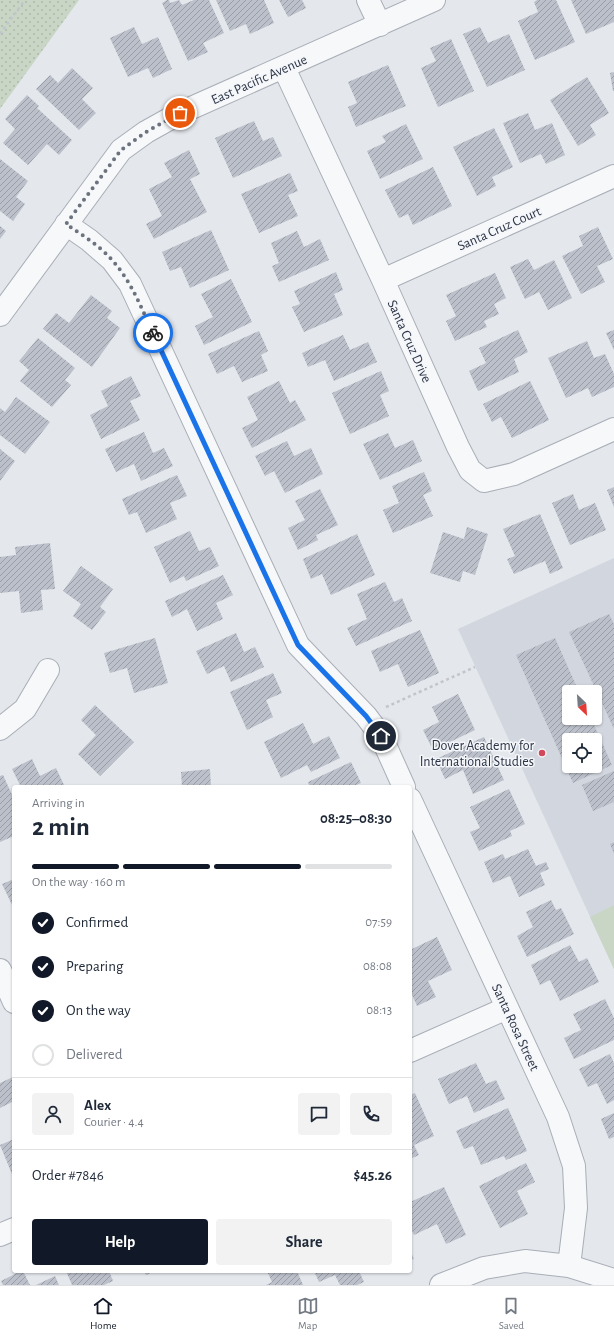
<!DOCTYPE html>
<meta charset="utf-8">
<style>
:root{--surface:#fff;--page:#f2f2f3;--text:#1f2937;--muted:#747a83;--line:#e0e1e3;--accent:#111827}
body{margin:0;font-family:"Alegreya Sans",sans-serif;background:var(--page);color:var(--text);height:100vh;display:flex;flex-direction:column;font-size:15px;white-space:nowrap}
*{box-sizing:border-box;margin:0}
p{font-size:13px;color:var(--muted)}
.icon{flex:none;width:22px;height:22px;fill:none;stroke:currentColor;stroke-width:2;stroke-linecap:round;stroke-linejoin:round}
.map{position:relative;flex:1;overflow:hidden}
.details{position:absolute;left:12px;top:785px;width:400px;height:488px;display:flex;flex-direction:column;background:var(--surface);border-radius:4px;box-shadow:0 1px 3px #0004}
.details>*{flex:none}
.needle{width:26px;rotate:155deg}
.buttons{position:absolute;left:562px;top:685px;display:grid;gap:8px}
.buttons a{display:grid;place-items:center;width:40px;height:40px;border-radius:4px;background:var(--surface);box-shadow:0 1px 3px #0004;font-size:20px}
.pin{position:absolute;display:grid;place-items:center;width:34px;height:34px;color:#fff;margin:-17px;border:2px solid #fff;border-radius:50%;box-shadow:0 1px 4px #0007}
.courier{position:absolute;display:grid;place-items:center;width:40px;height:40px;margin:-20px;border:3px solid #1a73e8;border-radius:50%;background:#fff;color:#222;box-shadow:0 1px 5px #0007}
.summary em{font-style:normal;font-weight:700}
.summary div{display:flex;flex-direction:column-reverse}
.summary{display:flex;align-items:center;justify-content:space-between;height:68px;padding:0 20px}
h1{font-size:26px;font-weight:700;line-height:30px}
.bar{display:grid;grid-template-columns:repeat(4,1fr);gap:6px 4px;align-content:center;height:48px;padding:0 20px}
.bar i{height:5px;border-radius:3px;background:var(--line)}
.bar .active{background:var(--accent)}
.bar p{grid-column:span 4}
.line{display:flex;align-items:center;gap:10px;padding:0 20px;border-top:1px solid var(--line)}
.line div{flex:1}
.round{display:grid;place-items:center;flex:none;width:42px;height:42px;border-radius:4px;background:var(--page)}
ol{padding:0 20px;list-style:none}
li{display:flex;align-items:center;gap:12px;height:44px}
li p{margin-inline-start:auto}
li .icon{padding:4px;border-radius:50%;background:var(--accent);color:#fff;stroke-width:4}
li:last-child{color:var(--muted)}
li i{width:22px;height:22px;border:2px solid var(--line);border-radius:50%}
.primary-button{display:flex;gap:8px;margin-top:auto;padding:8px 20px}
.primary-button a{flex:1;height:46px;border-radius:4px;background:var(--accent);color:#fff;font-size:16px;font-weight:700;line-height:46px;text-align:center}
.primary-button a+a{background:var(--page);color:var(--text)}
.dock{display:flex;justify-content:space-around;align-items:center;height:56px;border-top:1px solid var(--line);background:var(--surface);font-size:11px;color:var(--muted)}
.dock a{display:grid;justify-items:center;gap:2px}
.dock .active{color:var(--accent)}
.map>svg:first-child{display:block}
</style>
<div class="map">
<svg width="614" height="1285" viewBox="0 0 614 1285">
<defs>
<pattern id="park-dots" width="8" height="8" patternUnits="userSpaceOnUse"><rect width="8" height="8" fill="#c9d6c5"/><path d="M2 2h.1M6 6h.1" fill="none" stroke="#adb8ab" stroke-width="1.8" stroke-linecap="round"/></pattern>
<pattern id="building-hatch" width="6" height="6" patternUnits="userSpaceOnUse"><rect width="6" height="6" fill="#bbc0ca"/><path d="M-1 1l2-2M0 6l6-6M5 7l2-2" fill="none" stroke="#989da6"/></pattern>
</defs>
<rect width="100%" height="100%" fill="#e4e7ec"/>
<path fill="#d2d6de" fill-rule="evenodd" d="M614,558V969L458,629ZM569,692H595V718H569ZM569,740H595V766H569Z"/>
<path fill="url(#park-dots)" d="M0,0H79L0,109Z"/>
<path fill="#c9d6c5" d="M614,905V969L590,917Z"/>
<path fill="url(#building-hatch)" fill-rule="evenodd" d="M167,0H169L170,3L179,0L182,5L194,0H209L224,33L203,43L208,52L188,61L162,3Z
M216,0H264L274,23L250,34L246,24L230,31Z
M279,0H302L306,8L288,17Z
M537,0H556L575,42L535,60L518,21L538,12L534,2Z
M571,0H614V22L586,34Z
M134,27L142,44L158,37L172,69L153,78L148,68L128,77L110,38Z
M480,27L488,43L509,34L525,70L487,87L463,34Z
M451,39L474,91L438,107L421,68L436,61L430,48Z
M388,65L406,106L356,127L348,107L357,103L348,82Z
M72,68L93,88L82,99L96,113L79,130L36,89L50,75L58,83Z
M614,72V91H613L610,73Z
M587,77L609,113L590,125L596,135L578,146L550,100Z
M27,95L39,106L37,108L72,140L59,155L47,144L28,165L3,143L15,129L5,119Z
M528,113L535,130L552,123L565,155L546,164L541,154L520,163L503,123Z
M254,121L263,141L273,137L282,156L233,178L215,138Z
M406,124L423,159L380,179L367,151L386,142L382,136Z
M494,128L513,167L492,177L496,186L477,196L453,147Z
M189,150L200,174L190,179L207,212L154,239L146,224L162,216L149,189L172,177L164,163Z
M0,159L28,181L16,197L25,204L13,221L0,211Z
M433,167L452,206L413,225L408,214L399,218L385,190Z
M290,173L298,191L288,195L298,216L259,233L241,194Z
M0,226L6,231L0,239Z
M598,227L613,259L597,266L605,282L581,294L562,256L583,246L579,236Z
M211,230L229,270L190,288L181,267L170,271L162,252Z
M297,231L304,247L320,239L329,260L279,282L272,266L279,263L271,243Z
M528,259L534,270L554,260L572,298L548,310L539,292L525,299L510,267Z
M336,272L343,290L334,294L343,315L304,332L292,307L300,304L294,291Z
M495,273L506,298L494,304L499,314L484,321L487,327L455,341L446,321L456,316L446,295Z
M231,279L252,322L204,345L195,326L213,317L201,294Z
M91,295L112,311L107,318L120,328L92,367L43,329L56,313L69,323Z
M518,330L528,352L514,359L519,372L478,391L469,371L486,363L479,348Z
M614,330V350L606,333Z
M259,331L268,351L261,355L268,371L242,382L234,366L217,374L208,354Z
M343,335L350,350L368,342L377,362L334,381L325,360L308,367L302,353Z
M38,338L75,368L65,380L71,385L52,407L20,381L29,370L19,361Z
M587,341L594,358L605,354L614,374V387L592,397L588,388L566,398L548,358Z
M381,371L389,391L380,395L389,416L350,434L332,393Z
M131,376L141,396L130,401L140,420L101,439L90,415L108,406L101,391Z
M279,381L290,403L295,400L306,420L252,448L242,428L258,420L247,397Z
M530,381L549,420L512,438L501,417L492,422L483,404Z
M16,397L50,422L25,454L0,435V408L5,412Z
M144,432L153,453L164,448L173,466L141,481L134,464L116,472L105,449Z
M388,433L395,448L413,440L422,461L380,480L363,444Z
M287,441L294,456L311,448L323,474L285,493L274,471L265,476L255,456Z
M0,449L15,461L0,481Z
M424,472L432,491L423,495L433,516L393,533L383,510L399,503L392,486Z
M177,475L187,496L170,503L177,519L146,533L137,512L129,515L122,499Z
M614,487V507L607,490Z
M320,489L338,525L316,535L318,540L298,550L288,528L305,520L295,501Z
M573,494L579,510L595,503L606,530L570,545L552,503Z
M540,514L563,568L550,574L545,561L514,574L507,559L515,556L503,529Z
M467,527L488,534L475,575L463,571L460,582L430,573L443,532L464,539Z
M190,531L199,551L210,547L219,566L186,581L184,576L170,583L154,547Z
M357,534L375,575L331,595L322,574L311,579L303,559Z
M50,543L55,589L41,590L43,610L21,613L19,591L0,593V557L16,555L15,547Z
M81,566L113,589L100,607L106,612L92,630L73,616L81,604L63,591Z
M223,575L233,595L216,603L223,619L197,631L187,609L172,617L165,601Z
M385,582L394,602L402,598L412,621L356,646L347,628L367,619L357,594Z
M609,614L614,624V729L569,632Z
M420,630L439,673L408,687L398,664L380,672L371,651Z
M236,633L244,652L255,647L264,667L231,682L224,666L207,674L196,651Z
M155,638L168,683L134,693L127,668L110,673L104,653Z
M555,638L579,692H569V718H591L612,765L573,783L516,655ZM569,740H595V766H569Z
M273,673L282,693L266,700L273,717L247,730L230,692Z
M458,694L475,730L433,750L423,730L439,722L432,707Z
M95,705L134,742L100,776L78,754L96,735L81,720Z
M303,723L313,744L329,736L340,758L311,772L307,765L281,778L264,742Z
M484,737L504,780L473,794L463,770L445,779L436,759Z
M32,759L40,776L56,768L65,787H21L12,769Z
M351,762L361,783L351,787H310L308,782Z
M210,769L211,787H182L181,772Z
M614,771V802L593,811L582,785Z
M3,775L14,799V836L0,842V776Z
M509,789L525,824L510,831L512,836L479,851L470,832L480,828L470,807Z
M614,842V854L610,844Z
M528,849L536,866L546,862L549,869L540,873L545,885L519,897L510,876L493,883L484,862L503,854L505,859Z
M14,879V909L2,884Z
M551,900L556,910L561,908L574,934L527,957L517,936L533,927L526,912Z
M437,937L452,970L428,981L436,997L417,1006L410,990V950Z
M570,945L579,962L587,958L599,982L560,1001L550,980L540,985L531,965Z
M605,999L614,1018V1040L574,1059L564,1038L581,1030L573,1014Z
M610,1054L614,1063V1100L607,1104L597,1083L588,1087L579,1069Z
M476,1063L486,1084L496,1080L505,1099L474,1113L467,1096L449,1104L438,1079Z
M13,1077L14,1080V1101L0,1108V1083Z
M415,1093L434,1136L414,1145L419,1155L410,1159V1095Z
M508,1108L527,1151L506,1160L504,1156L481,1165L473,1146L464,1149L456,1131Z
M614,1113V1137L609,1139L601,1119Z
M14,1139V1179L0,1145Z
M526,1163L535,1182L517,1191L528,1214L500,1228L479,1186Z
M444,1187L466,1235L446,1244L437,1224L414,1235L410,1226V1202Z
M410,1251L414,1259L410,1260Z
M21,1271H23L30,1285H3L1,1281Z
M66,1271H109L113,1281L104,1285H72Z
M144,1271H155L146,1275Z
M267,1271H297L303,1285H266L272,1282Z
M314,1271H359L364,1282L357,1285H340L335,1275L319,1282Z
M55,1276L59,1285H36Z"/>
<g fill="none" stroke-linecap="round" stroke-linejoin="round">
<g stroke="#a9aeb7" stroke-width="24">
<path id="minor" d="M368,0L380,25
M284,68L383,280L458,447L470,470L484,481L514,474L614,429
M66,224L89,240L112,260L130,284L298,645L366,716L381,736L404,787
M383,280L614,176
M0,315L121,150L146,132L180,113L434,0
M0,729L25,709L48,670
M410,799L558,1117L574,1166L576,1208L569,1266
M0,970L14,1002
M410,1051L507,1008
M0,1235L14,1229
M441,1285L484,1268L525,1261L569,1266L614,1280"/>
</g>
<path stroke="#c2c5cb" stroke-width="2.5" stroke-dasharray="3 3" stroke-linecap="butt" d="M0,34L25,0
M386,707L475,667"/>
<use href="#minor" stroke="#f7f8fa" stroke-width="22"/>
</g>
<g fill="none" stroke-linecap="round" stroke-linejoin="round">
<path stroke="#6c737f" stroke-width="4" stroke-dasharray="0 7.2" d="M153,333C141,307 131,281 112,260C100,246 82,235 66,224L121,150L146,132L180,113"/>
<path stroke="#1a73e8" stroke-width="5" d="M153,333L298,645L366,716L381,736"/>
</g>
<circle fill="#d1495b" stroke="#f4f6f9" stroke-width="1.5" cx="542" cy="753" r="4"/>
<g text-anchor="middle" stroke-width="3" stroke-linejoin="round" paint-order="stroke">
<g font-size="14" fill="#2b3445" stroke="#f4f6f9">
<text transform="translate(259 79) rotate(-24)" y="5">East Pacific Avenue</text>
<text transform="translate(499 228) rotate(-24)" y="5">Santa Cruz Court</text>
<text transform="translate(410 341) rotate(66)" y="5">Santa Cruz Drive</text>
<text transform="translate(516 1027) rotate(65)" y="5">Santa Rosa Street</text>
</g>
<g font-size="14" fill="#2b3445" stroke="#f4f6f9" text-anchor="end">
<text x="534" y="750">Dover Academy for<tspan x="534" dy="16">International Studies</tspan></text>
</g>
</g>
</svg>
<div class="buttons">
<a><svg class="needle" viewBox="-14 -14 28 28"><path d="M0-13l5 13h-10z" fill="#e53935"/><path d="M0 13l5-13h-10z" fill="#747a83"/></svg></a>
<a><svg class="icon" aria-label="locate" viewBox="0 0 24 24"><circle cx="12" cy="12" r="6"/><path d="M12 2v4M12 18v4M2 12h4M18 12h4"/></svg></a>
</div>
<div class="pin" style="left:180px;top:113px;background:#ea580c"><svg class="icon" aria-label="bag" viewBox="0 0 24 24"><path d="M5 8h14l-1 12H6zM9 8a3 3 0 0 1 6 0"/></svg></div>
<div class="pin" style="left:381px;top:736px;background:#1f2937"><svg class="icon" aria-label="home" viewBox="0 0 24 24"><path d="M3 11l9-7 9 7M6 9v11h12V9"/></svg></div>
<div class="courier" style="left:153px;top:333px"><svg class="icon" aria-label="bike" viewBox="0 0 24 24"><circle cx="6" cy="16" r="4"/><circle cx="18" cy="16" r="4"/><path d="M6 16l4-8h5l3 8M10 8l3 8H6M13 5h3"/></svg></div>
<section class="details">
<div class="summary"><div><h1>2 min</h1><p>Arriving in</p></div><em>08:25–08:30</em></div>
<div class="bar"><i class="active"></i><i class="active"></i><i class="active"></i><i></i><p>On the way · 160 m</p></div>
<ol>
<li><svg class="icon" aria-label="check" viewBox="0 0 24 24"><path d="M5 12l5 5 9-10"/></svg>Confirmed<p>07:59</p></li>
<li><svg class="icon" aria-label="check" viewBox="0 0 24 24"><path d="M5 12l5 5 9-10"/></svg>Preparing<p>08:08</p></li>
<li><svg class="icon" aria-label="check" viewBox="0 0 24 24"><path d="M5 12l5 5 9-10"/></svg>On the way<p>08:13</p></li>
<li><i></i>Delivered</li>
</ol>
<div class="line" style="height:72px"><a class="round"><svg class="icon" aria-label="person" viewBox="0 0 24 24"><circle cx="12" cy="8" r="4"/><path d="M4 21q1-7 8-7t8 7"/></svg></a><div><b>Alex</b><p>Courier · 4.4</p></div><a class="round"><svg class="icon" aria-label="chat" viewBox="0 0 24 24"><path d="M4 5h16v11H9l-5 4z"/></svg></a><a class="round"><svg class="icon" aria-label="phone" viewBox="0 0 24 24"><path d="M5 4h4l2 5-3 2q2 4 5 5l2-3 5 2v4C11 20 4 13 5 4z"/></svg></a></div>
<div class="line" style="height:52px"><div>Order #7846</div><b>$45.26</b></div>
<div class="primary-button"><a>Help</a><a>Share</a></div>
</section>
</div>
<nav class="dock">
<a class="active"><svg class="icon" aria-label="home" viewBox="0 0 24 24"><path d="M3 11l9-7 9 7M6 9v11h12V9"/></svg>Home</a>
<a><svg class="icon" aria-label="map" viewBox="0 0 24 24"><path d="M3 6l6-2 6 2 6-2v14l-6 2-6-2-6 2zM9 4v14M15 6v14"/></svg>Map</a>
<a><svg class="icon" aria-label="saved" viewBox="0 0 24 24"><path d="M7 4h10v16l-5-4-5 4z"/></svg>Saved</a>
</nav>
